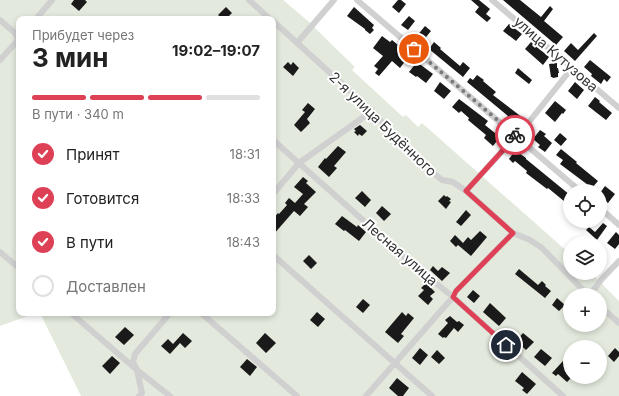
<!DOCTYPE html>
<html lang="ru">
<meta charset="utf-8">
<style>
:root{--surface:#fff;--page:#f2f2f2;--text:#222;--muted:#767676;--line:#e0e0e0;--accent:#de4056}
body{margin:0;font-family:Inter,sans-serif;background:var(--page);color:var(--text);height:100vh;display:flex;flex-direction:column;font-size:15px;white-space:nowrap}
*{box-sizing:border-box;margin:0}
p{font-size:13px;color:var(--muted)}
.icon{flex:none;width:22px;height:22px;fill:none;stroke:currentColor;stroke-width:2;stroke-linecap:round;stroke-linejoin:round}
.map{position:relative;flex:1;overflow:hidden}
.side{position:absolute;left:16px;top:16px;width:260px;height:300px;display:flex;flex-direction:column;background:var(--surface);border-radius:8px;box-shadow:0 2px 6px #0003}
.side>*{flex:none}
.fabs{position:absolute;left:563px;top:184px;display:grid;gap:8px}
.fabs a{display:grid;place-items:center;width:44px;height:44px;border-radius:50%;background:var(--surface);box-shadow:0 2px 6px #0003;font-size:20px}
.pin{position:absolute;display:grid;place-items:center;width:34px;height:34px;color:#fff;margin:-17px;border:2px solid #fff;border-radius:50%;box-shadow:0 1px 4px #0007}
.courier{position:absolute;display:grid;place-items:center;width:40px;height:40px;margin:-20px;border:3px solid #de4056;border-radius:50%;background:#fff;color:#222;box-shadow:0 1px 5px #0007}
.summary em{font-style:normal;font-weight:700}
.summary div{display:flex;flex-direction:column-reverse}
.summary{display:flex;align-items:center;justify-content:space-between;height:68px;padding:0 16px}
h1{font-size:26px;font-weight:700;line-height:30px}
.bar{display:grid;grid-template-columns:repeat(4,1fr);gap:6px 4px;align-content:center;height:48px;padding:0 16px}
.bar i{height:5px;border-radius:3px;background:var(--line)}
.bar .active{background:var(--accent)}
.bar p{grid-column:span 4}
ol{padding:0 16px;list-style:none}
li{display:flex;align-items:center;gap:12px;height:44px}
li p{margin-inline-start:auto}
li .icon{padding:4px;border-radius:50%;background:var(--accent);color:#fff;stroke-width:4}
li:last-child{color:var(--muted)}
li i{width:22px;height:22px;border:2px solid var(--line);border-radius:50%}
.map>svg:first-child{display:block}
</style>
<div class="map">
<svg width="619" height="396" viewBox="0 0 619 396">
<rect width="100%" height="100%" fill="#fff"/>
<path fill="#e3e9dc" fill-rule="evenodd" d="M0,0H283L309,22L330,43L355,67L352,70L403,117L406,115L418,127L422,123L570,254V273H591L619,301V396H81L40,313H273V19H19V313H36L0,326ZM570,295H600V325H570ZM570,347H600V377H570Z"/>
<path fill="#1a1a1a" d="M74,0H85L87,2L79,11L71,4Z
M398,0H401L406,4L399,13L392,7Z
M471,0H479L490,9L486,14L491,18L487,22L475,12L479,7Z
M503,0H520L541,17L550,6L553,9L544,21L563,37L556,45Z
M226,7L232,13L226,19H223L218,15Z
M354,7L374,25L372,28L374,30L370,34L365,30V29L347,16Z
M409,16L415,21L408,30L401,25Z
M509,24L522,34L516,41L503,31Z
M425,26L431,31L422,42L416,37Z
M594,33L597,36L575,61L564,51L571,43L578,50Z
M382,36L390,42L392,40L398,45L397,46L409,56L400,68L392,61L379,76L375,73L378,69L374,66L383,56L373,48Z
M434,42L441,48L440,49L460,66L463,62L470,68L463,77L429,49Z
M531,42L549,57L543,65L525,49Z
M590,60L611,77L607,82L604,79L601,84L591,76L592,74L584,67Z
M288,62L291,65L293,62L299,68L293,76L283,67Z
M417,62L433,74L426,83L417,76L416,77L409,72Z
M557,63V68H558L559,73H558V77L553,78L552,77H551L549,64Z
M518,68L532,80L529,84L515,73Z
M477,75L484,80L483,81L496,92L493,95L523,118L517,125L507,117L508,116L467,82L470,78L473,80Z
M440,82L451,91L444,99L434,91Z
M575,82L584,90L577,99L568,91Z
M595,97L600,101L599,102L612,113L606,120L588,106Z
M459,99L488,121L485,125L500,137L493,146L484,138L486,135L468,120L469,118L461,111L459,113L452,107Z
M555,101L566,110L563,114L562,113L555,122L545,113Z
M308,103L315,109L307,119L310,123L301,132L294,125L305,112L302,110Z
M360,125L367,131L362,136L359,134L358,136L354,132L356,131L354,129Z
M540,130L546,134L544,136L552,143L545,152L538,147L540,145L533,139Z
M560,133L567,139L561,146L554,140Z
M338,146L346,152L334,166L337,168L329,177L318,167L325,158L326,159Z
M561,149L577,162L576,163L598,181L592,188L560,164L563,160L556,155Z
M514,152L517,155L519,153L526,158V159L570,195V206L548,188L547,189L526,173L527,171L515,161L513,163L509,159Z
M303,177L308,181L306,183L316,192L304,204L308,207L300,216L294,211L273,235V219L278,213L279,214L287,205L285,203L289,198L295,203L303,194L294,187Z
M605,186L615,194L608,203L600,197V193Z
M362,191L371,200L365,207L355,198Z
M444,195L446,197L447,196L451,199L449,201L451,202L446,209L438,201Z
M382,206L391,214L384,221L376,213Z
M466,210L471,215L461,226L456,222Z
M342,216L357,227L358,225L366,232L359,241L345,230L344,231L335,224Z
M603,223L607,226L597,240L586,230L589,227L595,232Z
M480,231L487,237L471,256L458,245L456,247L450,241L455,235L463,243L468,237L471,240Z
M616,232L619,235V244L615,249L607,243Z
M309,255L317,263L311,269L303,261Z
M433,266L438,271L442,267L450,273L442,281L430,270Z
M519,269L538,285L542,281L546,285L545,286L551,291L545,298L515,274Z
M426,283L435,292L430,296L433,299L428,305L418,296L424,290L421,288Z
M473,290L480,296L474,303L467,297Z
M557,298L565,305L559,311L552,305Z
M363,299L370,305L363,313L356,307Z
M490,303L506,318L499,326L483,312Z
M317,312L325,319L318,327L310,320Z
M402,312L406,316L408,313L414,318L401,334L404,336L398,343L385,332Z
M450,316L457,322L459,321L464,325L458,332L454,328L446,338L444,337L443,338L438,334L448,323L445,320Z
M125,327L134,335L124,345L115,337Z
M183,333L192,341L185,348L180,343L170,354L161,346L168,339L173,344Z
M265,333L276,343L266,353L256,343Z
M523,333L534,342L526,350L516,341Z
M420,348L428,355L420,365L412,358Z
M615,348L619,352V356L614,362L608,356Z
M541,349L552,358L545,366L534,357Z
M437,350L445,358L439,364L431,357Z
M112,356L120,363L110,374L102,366Z
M247,359L257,367L250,376L240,367Z
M563,361L570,368V379L567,382L558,374L556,376L552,373Z
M522,372L536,384L527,394L522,390L524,388L515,381Z
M397,378L409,388L403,396H398L389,388Z"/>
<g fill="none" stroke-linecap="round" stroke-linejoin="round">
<path stroke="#d0d0d0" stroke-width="6" d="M249,0L270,19
M357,0L580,191
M492,0L619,108
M36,19L52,0
M0,20L15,33L19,40
M273,21L372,111L410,154L442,180L453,182L466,191L513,233L530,240L542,248L588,295
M297,43L334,0
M0,60L19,39
M273,140L410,262L453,297L563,396
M466,191L505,148L517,137L572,68
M273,194L299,163L372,111
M600,208L619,225
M0,252L19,268
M273,255L432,396
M590,295L601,280L619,261
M600,306L619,323
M71,313L137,370L133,362L135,354L170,313
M201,313L297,396
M137,370L170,396
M137,370L142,393L139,396
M366,396L453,297L456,291L513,233"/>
</g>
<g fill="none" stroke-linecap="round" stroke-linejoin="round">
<path stroke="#7a7a7a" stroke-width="4" stroke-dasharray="0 7.2" d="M414,49L515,135"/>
<path stroke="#de4056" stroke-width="5" d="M506,345L453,297L456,291L513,233L466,191L505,148L517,137L515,135"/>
</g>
<g text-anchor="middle" stroke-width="4" stroke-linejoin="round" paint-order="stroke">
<g font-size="14" fill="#333" stroke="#fff">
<text transform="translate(556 54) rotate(41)" y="5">улица Кутузова</text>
<text transform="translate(383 124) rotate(44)" y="5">2-я улица Будённого</text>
<text transform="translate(400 252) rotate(41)" y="5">Лесная улица</text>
</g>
</g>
</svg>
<div class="fabs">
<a><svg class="icon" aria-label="locate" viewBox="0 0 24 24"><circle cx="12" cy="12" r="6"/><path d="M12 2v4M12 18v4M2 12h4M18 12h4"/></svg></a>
<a><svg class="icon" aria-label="layers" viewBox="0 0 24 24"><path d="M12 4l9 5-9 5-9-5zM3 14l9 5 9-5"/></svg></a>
<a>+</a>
<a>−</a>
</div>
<div class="pin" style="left:414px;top:49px;background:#ea580c"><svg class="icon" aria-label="bag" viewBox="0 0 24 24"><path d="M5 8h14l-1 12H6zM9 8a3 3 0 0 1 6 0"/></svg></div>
<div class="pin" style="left:506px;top:345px;background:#1f2937"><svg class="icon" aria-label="home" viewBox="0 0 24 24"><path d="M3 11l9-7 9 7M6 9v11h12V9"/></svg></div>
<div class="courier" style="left:515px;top:135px"><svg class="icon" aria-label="bike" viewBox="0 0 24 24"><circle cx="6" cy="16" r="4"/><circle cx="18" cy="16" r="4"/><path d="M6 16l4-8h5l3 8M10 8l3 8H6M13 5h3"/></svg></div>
<section class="side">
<div class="summary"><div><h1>3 мин</h1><p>Прибудет через</p></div><em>19:02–19:07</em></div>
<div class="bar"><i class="active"></i><i class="active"></i><i class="active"></i><i></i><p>В пути · 340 m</p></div>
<ol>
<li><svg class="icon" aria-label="check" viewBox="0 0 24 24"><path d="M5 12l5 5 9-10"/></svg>Принят<p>18:31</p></li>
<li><svg class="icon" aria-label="check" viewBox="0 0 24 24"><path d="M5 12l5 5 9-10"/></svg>Готовится<p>18:33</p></li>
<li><svg class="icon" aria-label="check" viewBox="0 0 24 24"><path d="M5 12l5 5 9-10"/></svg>В пути<p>18:43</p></li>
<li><i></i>Доставлен</li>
</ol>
</section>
</div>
